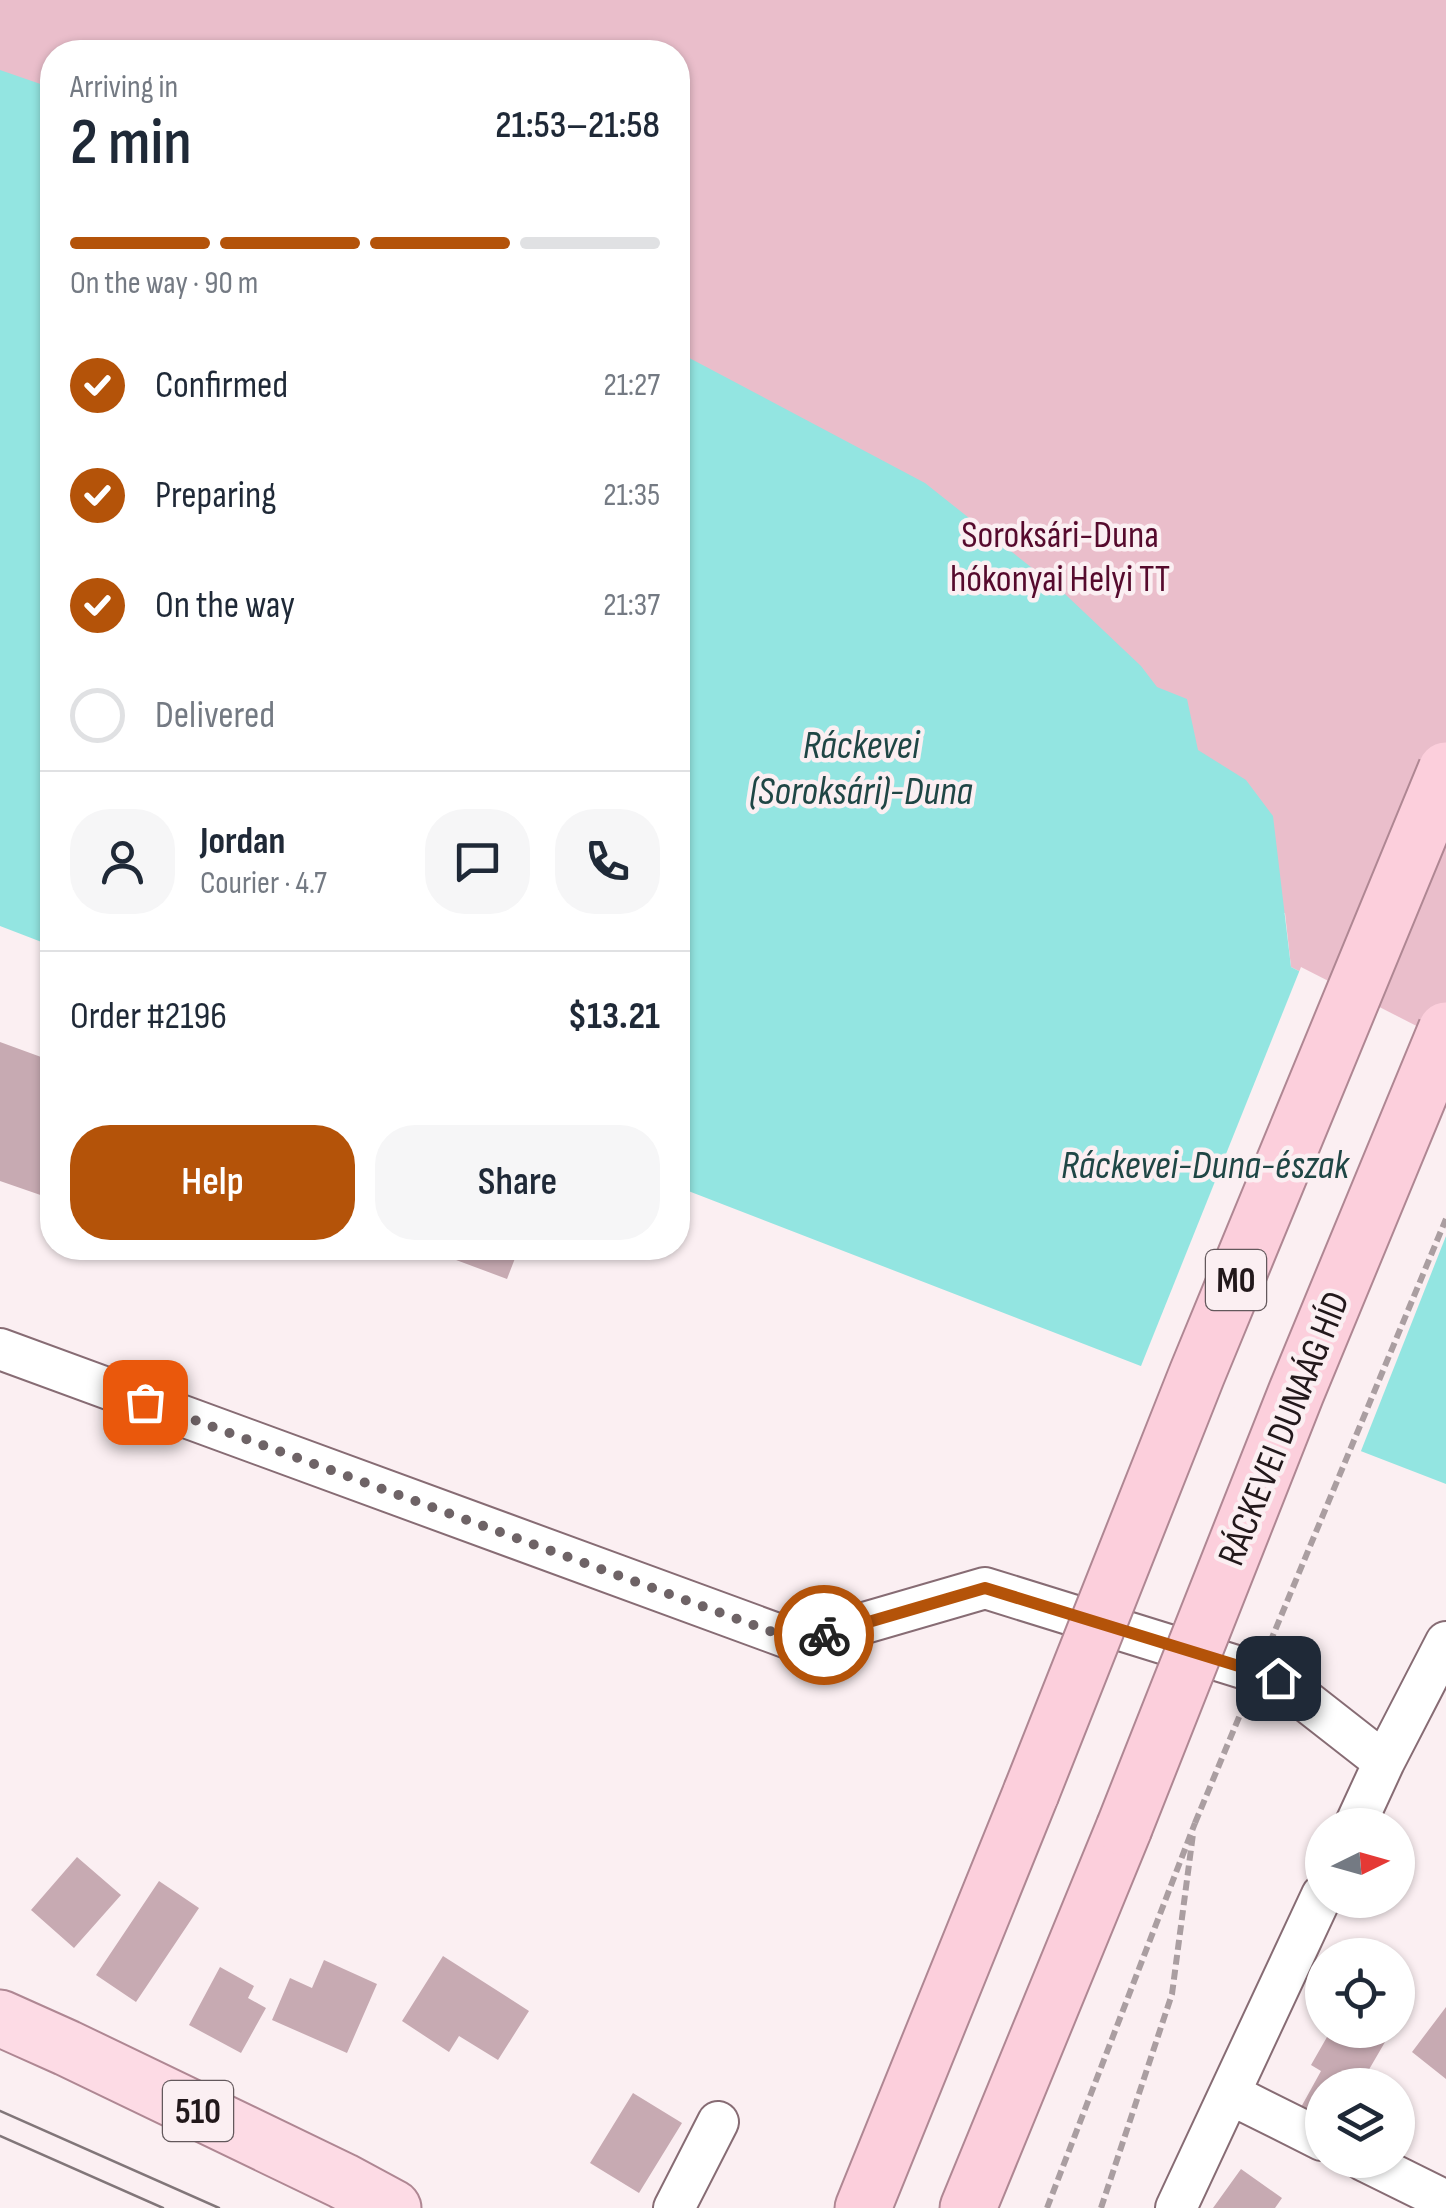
<!DOCTYPE html>
<meta charset="utf-8">
<style>
:root{--surface:#fff;--page:#f6f6f7;--text:#1f2937;--muted:#747a83;--line:#e0e1e3;--accent:#b45309}
body{margin:0;font-family:"Sofia Sans Condensed",sans-serif;background:var(--page);color:var(--text);height:100vh;display:flex;flex-direction:column;font-size:38px;white-space:nowrap}
*{box-sizing:border-box;margin:0}
p{font-size:32px;color:var(--muted)}
.icon{flex:none;width:55px;height:55px;fill:none;stroke:currentColor;stroke-width:2;stroke-linecap:round;stroke-linejoin:round}
.map{position:relative;flex:1;overflow:hidden}
.sheet{position:absolute;left:40px;top:40px;width:650px;height:1220px;display:flex;flex-direction:column;background:var(--surface);border-radius:40px;box-shadow:0 2px 8px #0004}
.sheet>*{flex:none}
.needle{width:65px;rotate:85deg}
.buttons{position:absolute;left:1305px;top:1808px;display:grid;gap:20px}
.buttons a{display:grid;place-items:center;width:110px;height:110px;border-radius:50%;background:var(--surface);box-shadow:0 2px 8px #0004;font-size:50px}
.pin{position:absolute;display:grid;place-items:center;width:85px;height:85px;color:#fff;margin:-42px;border-radius:20px;box-shadow:0 5px 15px #0006}
.courier{position:absolute;display:grid;place-items:center;width:100px;height:100px;margin:-50px;border:8px solid #b45309;border-radius:50%;background:#fff;color:#222;box-shadow:0 2px 12px #0007}
.overview em{font-style:normal;font-weight:600}
.overview div{display:flex;flex-direction:column-reverse}
.overview{display:flex;align-items:center;justify-content:space-between;height:170px;padding:0 30px}
h1{font-size:65px;font-weight:600;line-height:75px}
.bar{display:grid;grid-template-columns:repeat(4,1fr);gap:15px 10px;align-content:center;height:120px;padding:0 30px}
.bar i{height:12px;border-radius:8px;background:var(--line)}
.bar .on{background:var(--accent)}
.bar p{grid-column:span 4}
.line{display:flex;align-items:center;gap:25px;padding:0 30px;border-top:2px solid var(--line)}
.line div{flex:1}
.round{display:grid;place-items:center;flex:none;width:105px;height:105px;border-radius:40px;background:var(--page)}
ol{padding:0 30px;list-style:none}
li{display:flex;align-items:center;gap:30px;height:110px}
li p{margin-inline-start:auto}
li .icon{padding:10px;border-radius:50%;background:var(--accent);color:#fff;stroke-width:4}
li:last-child{color:var(--muted)}
li i{width:55px;height:55px;border:5px solid var(--line);border-radius:50%}
.cta{display:flex;gap:20px;margin-top:auto;padding:20px 30px}
.cta a{flex:1;height:115px;border-radius:40px;background:var(--accent);color:#fff;font-size:40px;font-weight:600;line-height:115px;text-align:center}
.cta a+a{background:var(--page);color:var(--text)}
.map>svg:first-child{display:block}
</style>
<div class="map">
<svg width="1446" height="2208" viewBox="0 0 1446 2208">
<rect width="100%" height="100%" fill="#fbeff2"/>
<path fill="#eabecb" d="M0,0H1446V1047L1291,967L1285,913L678,879V52H52V592L0,570Z"/>
<path fill="#93e5e1" d="M0,70L52,88V946L0,926Z
M678,352L925,483L1066,595L1141,666L1157,687L1187,699L1198,750L1246,780L1273,816L1291,967L1446,1047V1484L678,1187Z"/>
<path fill="#fbeff2" d="M1301,967L1446,1041V1236L1359,1456L1139,1371Z"/>
<path fill="#c7aab2" d="M0,1042L52,1061V1199L0,1181Z
M424,1248H519L507,1279Z
M77,1857L121,1895L74,1948L31,1910Z
M159,1881L199,1908L136,2002L96,1975Z
M443,1956L529,2011L498,2060L459,2036L449,2052L402,2021Z
M324,1960L377,1984L347,2053L272,2020L290,1978L312,1988Z
M220,1967L254,1986L248,1998L266,2008L241,2053L189,2025Z
M1446,2007V2079L1412,2052Z
M1331,2030H1392L1360,2085H1322V2122L1300,2109L1321,2071L1311,2065Z
M633,2093L682,2123L639,2193L590,2163Z
M1241,2169L1282,2198L1275,2208H1213Z"/>
<g fill="none" stroke-linecap="round" stroke-linejoin="round">
<g stroke="#876c74" stroke-width="44">
<path id="minor" d="M0,1349L799,1642L985,1588L1278,1679L1384,1762
M1355,1825L1384,1762L1446,1642
M1230,2094L1322,2140
M1363,2160L1446,2201
M674,2208L718,2122
M1176,2208L1322,1895"/>
</g>
<g stroke="#af8793" stroke-width="59">
<path id="primary" d="M0,2018L67,2048L343,2181L393,2208"/>
</g>
<g stroke="#af8793" stroke-width="59">
<path id="trunk" d="M863,2208L1031,1793
M968,2208L1124,1828"/>
</g>
<path stroke="#aa9ea1" stroke-width="6" stroke-dasharray="10 5" stroke-linecap="butt" d="M1047,2208L1195,1823
M1101,2208L1172,1994L1193,1834"/>
<use href="#minor" stroke="#fff" stroke-width="40"/>
<use href="#primary" stroke="#fddbe5" stroke-width="55"/>
<use href="#trunk" stroke="#fccfdc" stroke-width="55"/>
<path stroke="#817679" stroke-width="2.5" d="M0,2111L219,2208
M0,2136L163,2208"/>
<g stroke="#af8793" stroke-width="59" stroke-linecap="butt">
<path id="trunk-bridge" d="M1031,1793L1197,1374L1446,770
M1124,1828L1296,1393L1446,1030"/>
</g>
<path stroke="#aa9ea1" stroke-width="6" stroke-dasharray="10 5" stroke-linecap="butt" d="M1195,1823L1446,1219"/>
<use href="#trunk-bridge" stroke="#fccfdc" stroke-width="55"/>
</g>
<g fill="none" stroke-linecap="round" stroke-linejoin="round">
<path stroke="#6e6366" stroke-width="10" stroke-dasharray="0 18" d="M145,1402L800,1642L824,1635"/>
<path stroke="#b45309" stroke-width="12" d="M824,1635L985,1588L1278,1678"/>
</g>
<g text-anchor="middle" stroke-width="9" stroke-linejoin="round" paint-order="stroke">
<g fill="#fbeff2" stroke="#63585c" stroke-width="2.5">
<rect x="1206" y="1250" width="60" height="60" rx="8"/>
<rect x="163" y="2081" width="70" height="60" rx="8"/>
</g>
<g font-size="35" font-weight="bold" fill="#22181b">
<text x="1236" y="1292">M0</text>
<text x="198" y="2123">510</text>
</g>
<g font-size="38" fill="#560a2d" stroke="#fbeff2">
<text x="1060" y="547">Soroksári-Duna<tspan x="1060" dy="44">hókonyai Helyi TT</tspan></text>
</g>
<g font-size="38" fill="#22181b" stroke="#fbeff2">
<text transform="translate(1283 1428) rotate(-68)" y="13">RÁCKEVEI DUNAÁG HÍD</text>
</g>
<g font-size="40" font-style="italic" fill="#1f4645" stroke="#fbeff2">
<text x="861" y="758">Ráckevei<tspan x="861" dy="46">(Soroksári)-Duna</tspan></text>
<text x="1205" y="1178">Ráckevei-Duna-észak</text>
</g>
</g>
</svg>
<div class="buttons">
<a><svg class="needle" viewBox="-14 -14 28 28"><path d="M0-13l5 13h-10z" fill="#e53935"/><path d="M0 13l5-13h-10z" fill="#747a83"/></svg></a>
<a><svg class="icon" aria-label="locate" viewBox="0 0 24 24"><circle cx="12" cy="12" r="6"/><path d="M12 2v4M12 18v4M2 12h4M18 12h4"/></svg></a>
<a><svg class="icon" aria-label="layers" viewBox="0 0 24 24"><path d="M12 4l9 5-9 5-9-5zM3 14l9 5 9-5"/></svg></a>
</div>
<div class="pin" style="left:145px;top:1402px;background:#ea580c"><svg class="icon" aria-label="bag" viewBox="0 0 24 24"><path d="M5 8h14l-1 12H6zM9 8a3 3 0 0 1 6 0"/></svg></div>
<div class="pin" style="left:1278px;top:1678px;background:#1f2937"><svg class="icon" aria-label="home" viewBox="0 0 24 24"><path d="M3 11l9-7 9 7M6 9v11h12V9"/></svg></div>
<div class="courier" style="left:824px;top:1635px"><svg class="icon" aria-label="bike" viewBox="0 0 24 24"><circle cx="6" cy="16" r="4"/><circle cx="18" cy="16" r="4"/><path d="M6 16l4-8h5l3 8M10 8l3 8H6M13 5h3"/></svg></div>
<section class="sheet">
<div class="overview"><div><h1>2 min</h1><p>Arriving in</p></div><em>21:53–21:58</em></div>
<div class="bar"><i class="on"></i><i class="on"></i><i class="on"></i><i></i><p>On the way · 90 m</p></div>
<ol>
<li><svg class="icon" aria-label="check" viewBox="0 0 24 24"><path d="M5 12l5 5 9-10"/></svg>Confirmed<p>21:27</p></li>
<li><svg class="icon" aria-label="check" viewBox="0 0 24 24"><path d="M5 12l5 5 9-10"/></svg>Preparing<p>21:35</p></li>
<li><svg class="icon" aria-label="check" viewBox="0 0 24 24"><path d="M5 12l5 5 9-10"/></svg>On the way<p>21:37</p></li>
<li><i></i>Delivered</li>
</ol>
<div class="line" style="height:180px"><a class="round"><svg class="icon" aria-label="person" viewBox="0 0 24 24"><circle cx="12" cy="8" r="4"/><path d="M4 21q1-7 8-7t8 7"/></svg></a><div><b>Jordan</b><p>Courier · 4.7</p></div><a class="round"><svg class="icon" aria-label="chat" viewBox="0 0 24 24"><path d="M4 5h16v11H9l-5 4z"/></svg></a><a class="round"><svg class="icon" aria-label="phone" viewBox="0 0 24 24"><path d="M5 4h4l2 5-3 2q2 4 5 5l2-3 5 2v4C11 20 4 13 5 4z"/></svg></a></div>
<div class="line" style="height:130px"><div>Order #2196</div><b>$13.21</b></div>
<div class="cta"><a>Help</a><a>Share</a></div>
</section>
</div>
